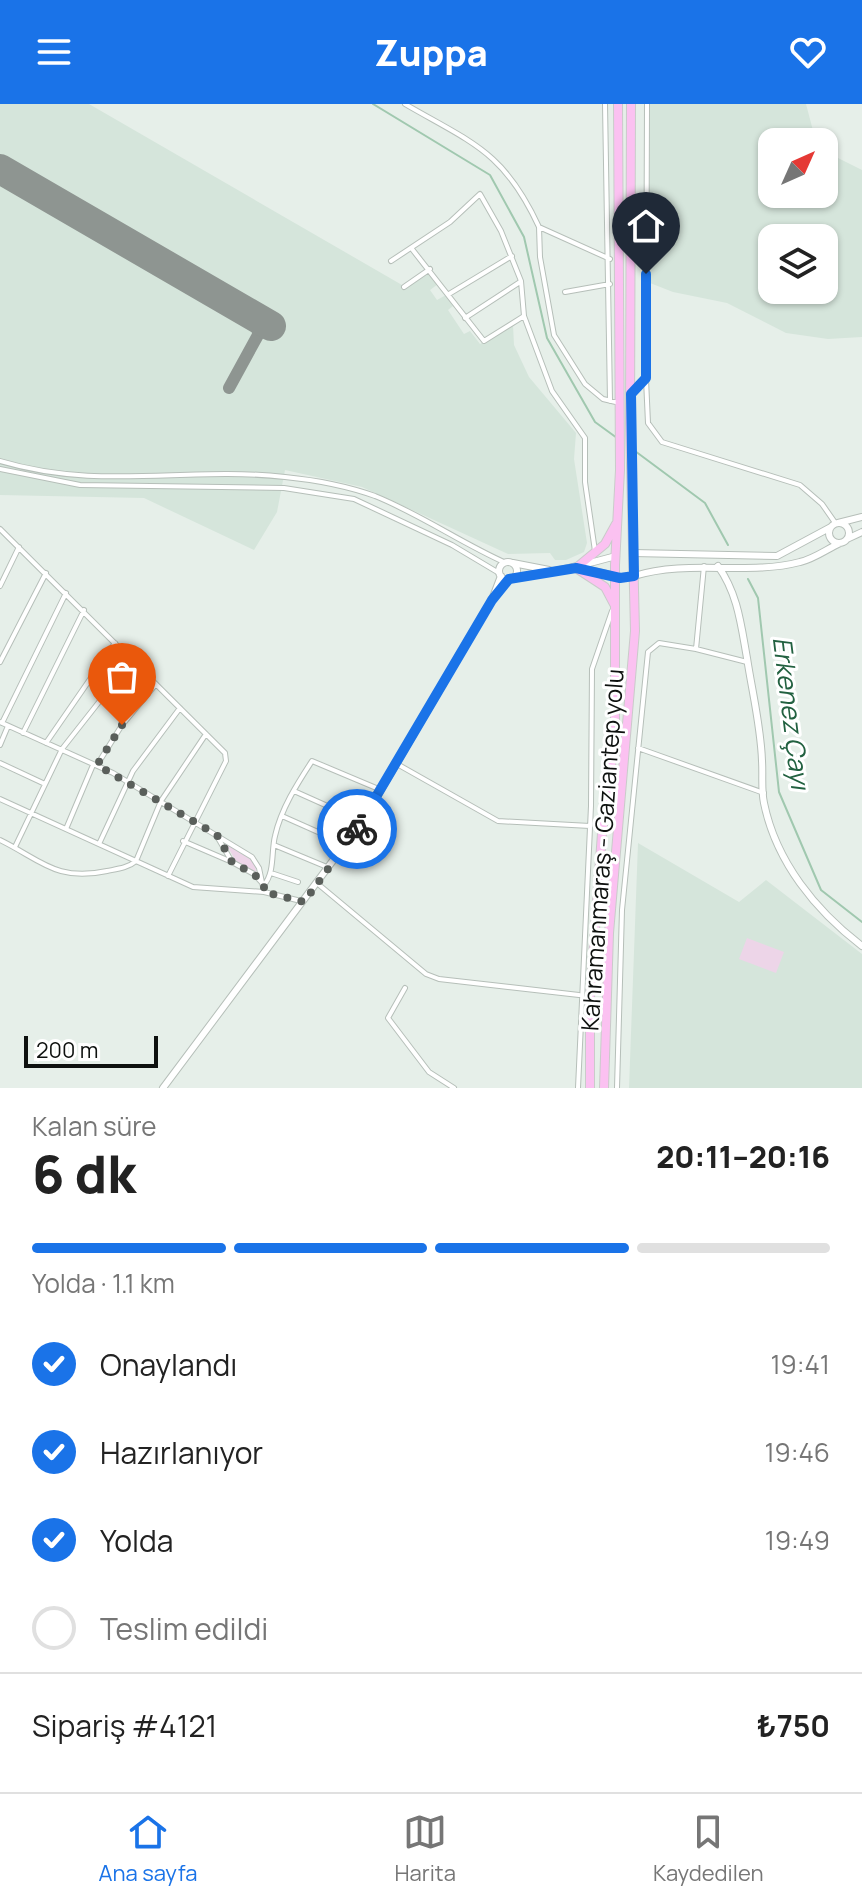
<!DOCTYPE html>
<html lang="tr">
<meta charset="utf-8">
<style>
:root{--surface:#fff;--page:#f2f2f2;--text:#222;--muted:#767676;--line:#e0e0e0;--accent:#1a73e8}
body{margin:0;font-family:Manrope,sans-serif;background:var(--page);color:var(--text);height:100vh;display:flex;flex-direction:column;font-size:30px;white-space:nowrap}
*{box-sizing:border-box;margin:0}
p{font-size:26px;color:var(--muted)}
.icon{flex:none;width:44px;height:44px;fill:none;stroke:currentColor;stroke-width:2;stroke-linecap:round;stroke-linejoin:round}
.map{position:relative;height:984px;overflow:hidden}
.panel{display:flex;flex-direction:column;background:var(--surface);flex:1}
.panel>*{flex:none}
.needle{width:52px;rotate:45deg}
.buttons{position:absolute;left:758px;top:24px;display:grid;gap:16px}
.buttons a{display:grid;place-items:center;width:80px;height:80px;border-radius:16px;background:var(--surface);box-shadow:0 2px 6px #0004;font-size:40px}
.scale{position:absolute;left:24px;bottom:20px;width:134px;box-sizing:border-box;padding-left:8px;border:4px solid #0e110f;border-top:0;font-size:22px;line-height:28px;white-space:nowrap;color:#0e110f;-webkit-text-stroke:6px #fff;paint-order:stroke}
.pin{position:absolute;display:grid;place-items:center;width:68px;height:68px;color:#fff;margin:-82px -34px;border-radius:50% 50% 50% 0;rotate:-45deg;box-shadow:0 0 8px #0007}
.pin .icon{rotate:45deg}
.courier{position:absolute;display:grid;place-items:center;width:80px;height:80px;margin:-40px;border:6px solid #1a73e8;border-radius:50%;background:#fff;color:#222;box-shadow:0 2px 10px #0007}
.head em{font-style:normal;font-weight:800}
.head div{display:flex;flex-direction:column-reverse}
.head{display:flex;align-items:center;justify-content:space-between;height:136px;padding:0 32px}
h1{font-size:52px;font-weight:800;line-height:60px}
.bar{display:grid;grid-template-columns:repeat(4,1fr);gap:12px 8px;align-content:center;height:96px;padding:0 32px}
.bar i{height:10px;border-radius:6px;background:var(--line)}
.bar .selected{background:var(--accent)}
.bar p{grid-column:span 4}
.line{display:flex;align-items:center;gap:20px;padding:0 32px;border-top:2px solid var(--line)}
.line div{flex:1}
ol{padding:0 32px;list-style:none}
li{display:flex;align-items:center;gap:24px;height:88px}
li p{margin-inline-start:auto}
li .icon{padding:8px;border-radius:50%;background:var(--accent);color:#fff;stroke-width:4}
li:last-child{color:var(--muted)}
li i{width:44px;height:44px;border:4px solid var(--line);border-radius:50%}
header{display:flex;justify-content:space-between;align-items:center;height:104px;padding:0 32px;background:var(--accent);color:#fff;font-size:36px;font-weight:800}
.dock{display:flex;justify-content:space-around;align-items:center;height:112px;border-top:2px solid var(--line);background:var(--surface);font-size:22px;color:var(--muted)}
.dock a{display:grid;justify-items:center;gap:4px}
.dock .selected{color:var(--accent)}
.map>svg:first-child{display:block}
</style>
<header><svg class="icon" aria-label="menu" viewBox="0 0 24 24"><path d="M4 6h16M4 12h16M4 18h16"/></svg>Zuppa<svg class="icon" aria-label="heart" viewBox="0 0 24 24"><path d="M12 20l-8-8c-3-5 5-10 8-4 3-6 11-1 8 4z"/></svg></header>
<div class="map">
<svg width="862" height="984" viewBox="0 0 862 984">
<rect width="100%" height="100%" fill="#e6efe9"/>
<path fill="#d5e5db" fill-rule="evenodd" d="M0,0H89L402,181L401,185L429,169L438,180L430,186L437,196L446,191L453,202L448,206L464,230L470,227L480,240L513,221L514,241L529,273L576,329L574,355L587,439L584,448L566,456H555L550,449L508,450L362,383L285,366L277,408L254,446L144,394L0,391Z
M647,0H806L816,38H772V90H824V47L862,66V233L828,235L786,229L727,199L673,188L650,179L646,170ZM772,134H824V186H772Z
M638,739L739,798L766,776L862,850V984H629Z"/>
<path fill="#edd5e8" d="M226,740L253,757L257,769L237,759Z
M747,834L784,848L776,869L739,855Z"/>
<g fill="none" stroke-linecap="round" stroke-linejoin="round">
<path stroke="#a0c8af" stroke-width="2" d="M373,0L490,71L524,133L547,234L595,318L617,334
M635,347L705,399L728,441
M748,475L758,494L779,688L821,786L862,818"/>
<path stroke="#8e9591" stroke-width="12" d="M229,284L258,231L257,214"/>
<path stroke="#8e9591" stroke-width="30" d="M0,65L271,222"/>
<g stroke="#b6bfb9" stroke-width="6">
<path id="street" d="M405,0C472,39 504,47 539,123L610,155
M605,0L610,297
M539,123L540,153L554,231L585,280L603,295L620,299
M412,145L484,237L524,212
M391,157L450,118L480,90L501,127L521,177L524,212L552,287L585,334V378L595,447
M404,183L430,165
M565,188L610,180
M449,190L512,152
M465,214L520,178
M646,275L648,319L662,338L800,381L822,400L836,420
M633,288L646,274L647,0
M0,357C100,387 186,362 285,373C315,376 347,382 375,392C420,410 461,439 506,459
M0,365L80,381L284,384L354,395L452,441L499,469
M0,425L225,649L226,657L168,772
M0,482L19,443
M696,545L747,558
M0,558L46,469
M0,618L113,669L252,753L259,764L264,788
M2,619L66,489
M23,629L84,506
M46,639L115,539
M0,641L8,622
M638,644L764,689
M0,659L45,680
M397,660L498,717L590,722
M97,661L122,621L156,580
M294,687L361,717
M0,695L193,783L264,788L301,797
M282,712L345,740
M66,725L93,661
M218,734L232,758L254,770L264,781C275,768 271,748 275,732C281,705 297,680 312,657L381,686
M0,736C41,756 56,778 107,767C117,765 128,764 136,757L161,697L206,630
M183,737L232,758
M99,740L133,667L180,604
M274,741L327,763
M15,743L62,645L132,556
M271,769L298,778
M318,780L426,870L439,875L579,891
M405,884L388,914L429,968L454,984
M578,984L591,702L592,565L612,507
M617,984L622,806L648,548L659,539L696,545L704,462"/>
</g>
<g stroke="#b6bfb9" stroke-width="8">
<path id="secondary" d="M838,419L862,413
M829 429a10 10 0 1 1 20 0a10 10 0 1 1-20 0Z
M847,435L862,428
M633,449L777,452L831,423
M499 467a9 9 0 1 1 18 0a9 9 0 1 1-18 0Z
M513,459L549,466
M718,462C738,490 741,521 747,554C752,587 761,623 762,657C763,671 761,685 764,699C776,758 816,807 862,842
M580,464L615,472
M634,472C689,455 746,472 800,458C814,455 827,445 840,439
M511,475C547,469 581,462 616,452
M493,493L501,472
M163,984L364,715L492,496L509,475"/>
</g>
<g stroke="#cacbca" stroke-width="10">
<path id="highway" d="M614,500L605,483L576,464L605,440L616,420
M590,984V894L602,729L615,631V461L620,366L618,0
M604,984L609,829L635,527L630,319L631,0"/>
</g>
<use href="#street" stroke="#fff" stroke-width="4"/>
<use href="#secondary" stroke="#fff" stroke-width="6"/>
<use href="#highway" stroke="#fbc1f1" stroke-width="8"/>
</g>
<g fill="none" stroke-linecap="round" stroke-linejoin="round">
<path stroke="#5a5f5b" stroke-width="8" stroke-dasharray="0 14.4" d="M122,621L97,661L217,731L232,758L254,770L264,781V788L304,798L357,725"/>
<path stroke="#1a73e8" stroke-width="10" d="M357,725L492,496L509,475L576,464L620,474L634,472L631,290L646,274V170"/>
</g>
<g text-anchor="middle" stroke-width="6" stroke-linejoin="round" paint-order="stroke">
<g font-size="24" fill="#0e110f" stroke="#fff">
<text transform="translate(603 746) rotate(-86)" y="8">Kahramanmaraş - Gaziantep yolu</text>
</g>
<g font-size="26" font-style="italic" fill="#226140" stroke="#fff">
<text transform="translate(791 609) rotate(83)" y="9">Erkenez Çayı</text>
</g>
</g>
</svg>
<div class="buttons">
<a><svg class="needle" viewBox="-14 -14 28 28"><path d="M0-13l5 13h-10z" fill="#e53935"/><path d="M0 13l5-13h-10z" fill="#767676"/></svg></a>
<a><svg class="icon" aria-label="layers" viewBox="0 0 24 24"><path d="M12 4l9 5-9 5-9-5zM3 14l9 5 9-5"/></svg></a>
</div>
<div class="scale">200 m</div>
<div class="pin" style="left:122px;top:621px;background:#ea580c"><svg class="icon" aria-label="bag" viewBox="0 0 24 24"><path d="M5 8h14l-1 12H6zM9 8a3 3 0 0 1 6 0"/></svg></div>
<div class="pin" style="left:646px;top:170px;background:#1f2937"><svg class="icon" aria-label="home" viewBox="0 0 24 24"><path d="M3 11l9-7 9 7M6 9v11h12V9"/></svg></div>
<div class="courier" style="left:357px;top:725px"><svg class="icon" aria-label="bike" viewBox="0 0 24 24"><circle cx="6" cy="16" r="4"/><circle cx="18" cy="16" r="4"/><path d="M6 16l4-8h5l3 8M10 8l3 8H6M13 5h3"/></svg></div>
</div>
<section class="panel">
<div class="head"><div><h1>6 dk</h1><p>Kalan süre</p></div><em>20:11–20:16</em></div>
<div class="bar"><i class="selected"></i><i class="selected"></i><i class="selected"></i><i></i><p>Yolda · 1.1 km</p></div>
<ol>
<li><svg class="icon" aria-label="check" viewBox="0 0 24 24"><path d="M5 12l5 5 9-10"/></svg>Onaylandı<p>19:41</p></li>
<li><svg class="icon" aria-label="check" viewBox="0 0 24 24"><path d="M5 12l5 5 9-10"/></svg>Hazırlanıyor<p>19:46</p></li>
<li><svg class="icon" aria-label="check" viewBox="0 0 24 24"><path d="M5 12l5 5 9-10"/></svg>Yolda<p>19:49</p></li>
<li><i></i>Teslim edildi</li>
</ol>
<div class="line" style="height:104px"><div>Sipariş #4121</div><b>₺750</b></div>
</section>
<nav class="dock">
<a class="selected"><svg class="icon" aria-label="home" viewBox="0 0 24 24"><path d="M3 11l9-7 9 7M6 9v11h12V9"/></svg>Ana sayfa</a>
<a><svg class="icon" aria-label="map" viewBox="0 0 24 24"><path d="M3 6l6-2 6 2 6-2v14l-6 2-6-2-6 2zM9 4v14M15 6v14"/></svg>Harita</a>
<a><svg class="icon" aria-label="saved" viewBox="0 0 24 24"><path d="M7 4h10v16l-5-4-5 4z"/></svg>Kaydedilen</a>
</nav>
